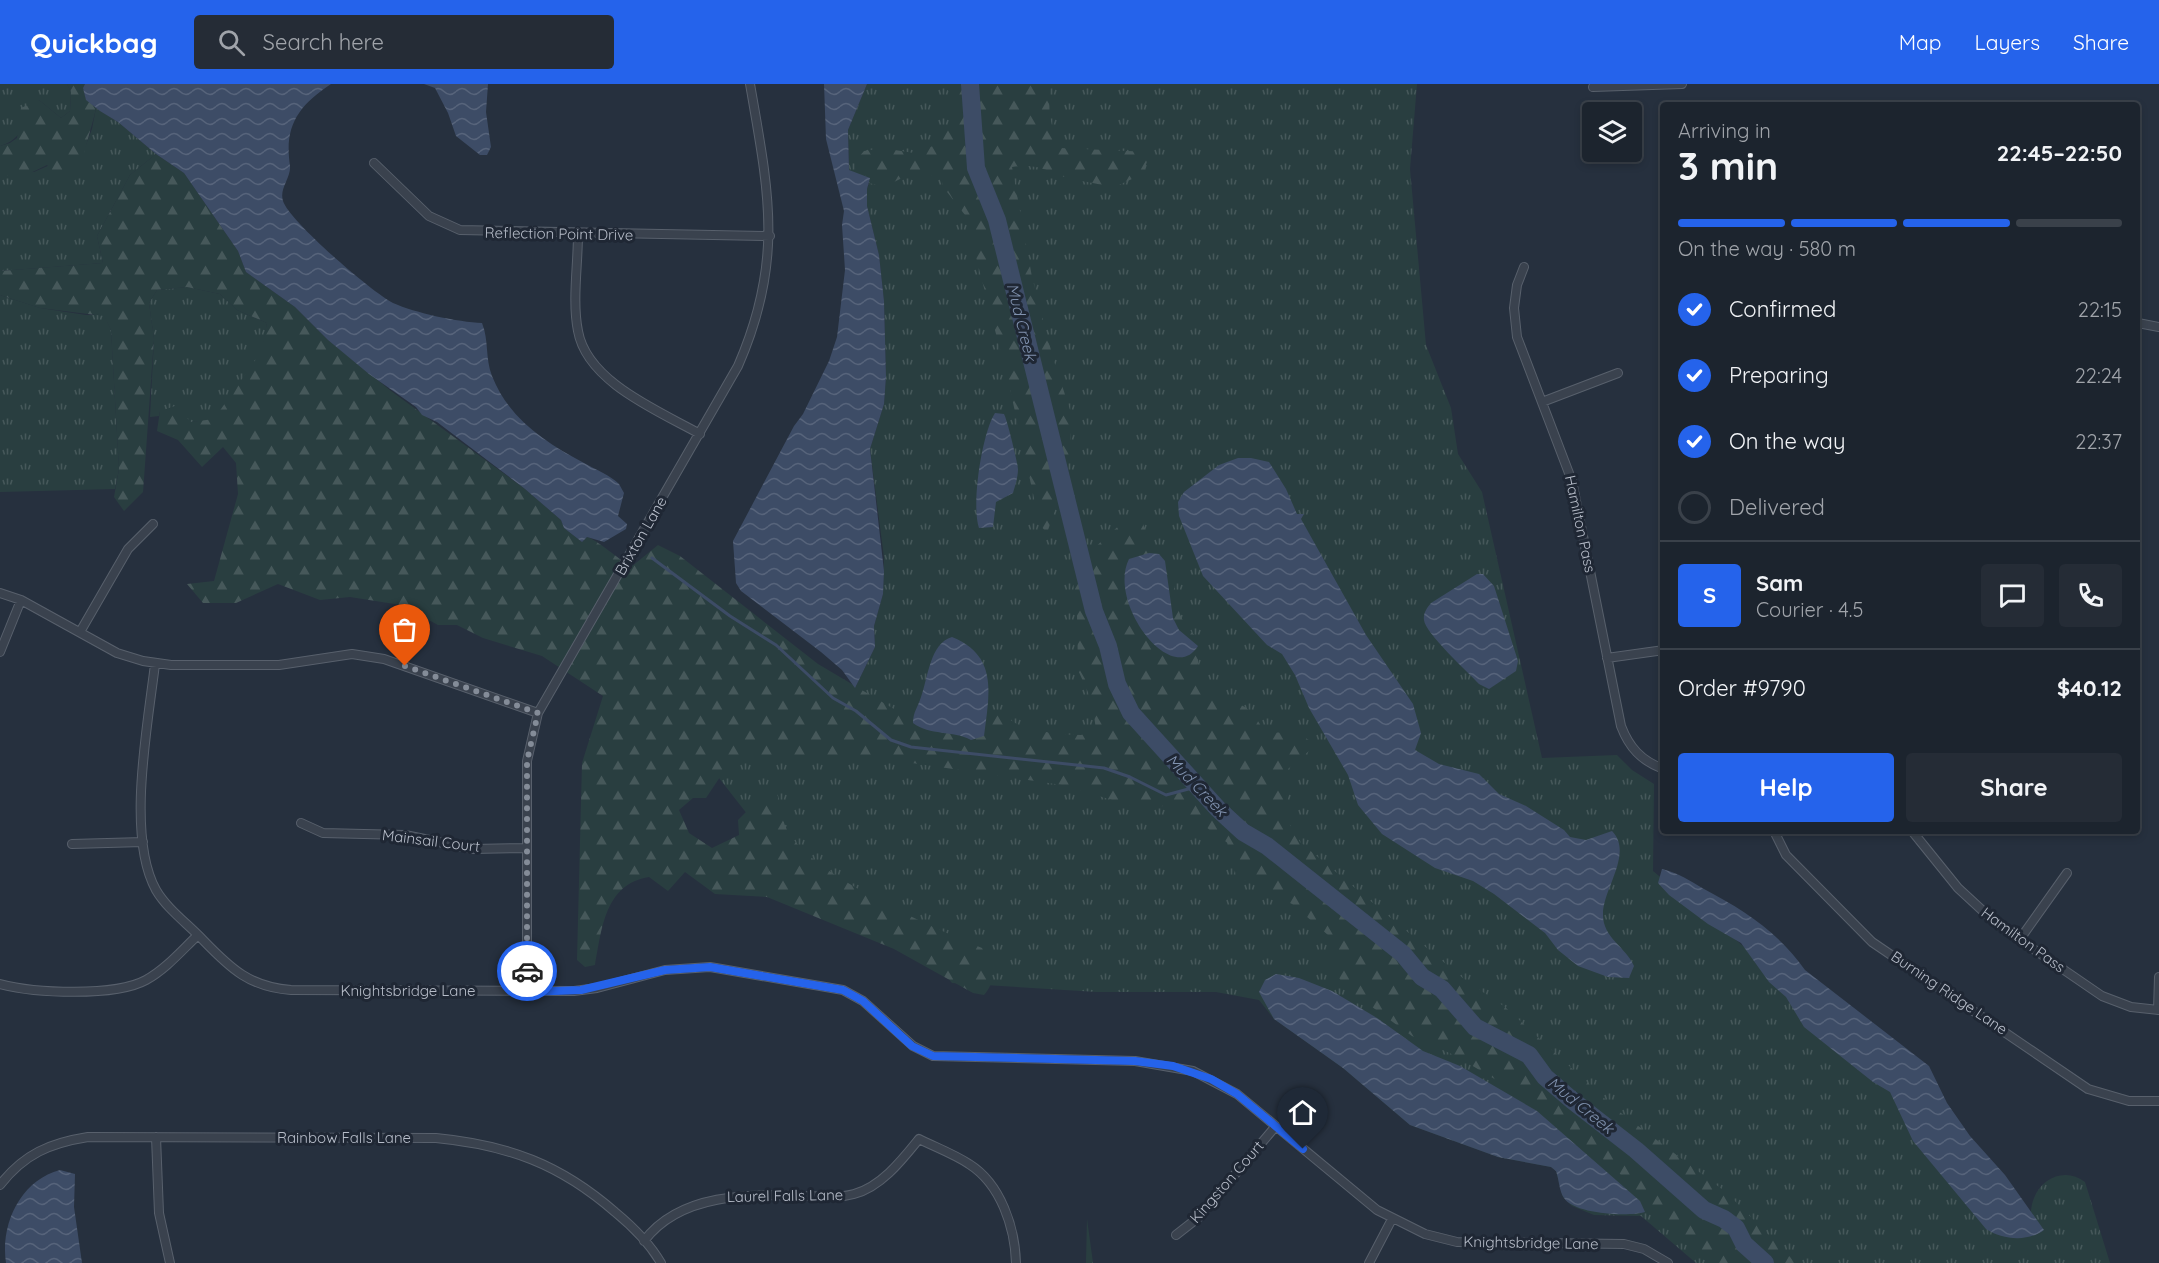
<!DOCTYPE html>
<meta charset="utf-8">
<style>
:root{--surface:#1c242e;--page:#252c36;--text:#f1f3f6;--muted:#a0a4aa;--line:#3a414a;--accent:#2563eb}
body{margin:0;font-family:Quicksand,sans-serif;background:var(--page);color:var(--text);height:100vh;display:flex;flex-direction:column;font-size:22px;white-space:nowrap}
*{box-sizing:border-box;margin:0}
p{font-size:20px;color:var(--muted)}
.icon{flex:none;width:33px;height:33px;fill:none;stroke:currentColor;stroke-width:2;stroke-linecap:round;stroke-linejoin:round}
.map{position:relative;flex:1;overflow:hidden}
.panel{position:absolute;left:1660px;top:18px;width:480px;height:732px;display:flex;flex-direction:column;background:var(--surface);border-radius:6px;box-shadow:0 3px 9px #0003,0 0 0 2px var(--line)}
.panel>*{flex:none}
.controls{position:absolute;left:1582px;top:18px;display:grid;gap:12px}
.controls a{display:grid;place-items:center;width:60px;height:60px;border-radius:6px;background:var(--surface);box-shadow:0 3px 9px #0003,0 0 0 2px var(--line);font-size:30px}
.pin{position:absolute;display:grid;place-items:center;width:51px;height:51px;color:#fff;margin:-62px -26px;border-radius:50% 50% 50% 0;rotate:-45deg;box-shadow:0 0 6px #0007}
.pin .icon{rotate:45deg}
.courier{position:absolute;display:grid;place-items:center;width:60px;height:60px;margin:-30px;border:4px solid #2563eb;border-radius:50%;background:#fff;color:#222;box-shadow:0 2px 8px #0007}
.headline em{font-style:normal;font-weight:700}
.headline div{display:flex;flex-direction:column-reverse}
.headline{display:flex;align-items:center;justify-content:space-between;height:102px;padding:0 18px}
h1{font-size:39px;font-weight:700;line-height:45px}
.bar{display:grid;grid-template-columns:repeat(4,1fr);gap:9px 6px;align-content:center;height:72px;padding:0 18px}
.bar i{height:8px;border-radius:4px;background:var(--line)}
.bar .current{background:var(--accent)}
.bar p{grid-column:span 4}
.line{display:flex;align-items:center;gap:15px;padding:0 18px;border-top:2px solid var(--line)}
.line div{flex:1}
.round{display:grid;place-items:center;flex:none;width:63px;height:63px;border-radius:6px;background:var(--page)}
ol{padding:0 18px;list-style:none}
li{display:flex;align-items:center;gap:18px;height:66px}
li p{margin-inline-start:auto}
li .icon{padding:6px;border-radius:50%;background:var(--accent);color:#fff;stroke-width:4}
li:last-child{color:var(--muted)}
li i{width:33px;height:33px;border:3px solid var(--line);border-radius:50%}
.primary-button{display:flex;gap:12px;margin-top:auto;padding:12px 18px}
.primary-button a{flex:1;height:69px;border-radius:6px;background:var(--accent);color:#fff;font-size:24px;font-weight:700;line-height:69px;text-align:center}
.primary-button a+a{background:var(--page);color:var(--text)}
header{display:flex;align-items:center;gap:36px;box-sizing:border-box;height:84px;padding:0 30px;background:var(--accent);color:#fff}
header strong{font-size:28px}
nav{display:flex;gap:33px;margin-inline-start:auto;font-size:21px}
.search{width:420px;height:54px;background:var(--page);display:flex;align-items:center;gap:15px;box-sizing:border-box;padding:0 21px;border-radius:6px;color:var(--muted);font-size:22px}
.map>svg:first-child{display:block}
</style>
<header>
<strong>Quickbag</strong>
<div class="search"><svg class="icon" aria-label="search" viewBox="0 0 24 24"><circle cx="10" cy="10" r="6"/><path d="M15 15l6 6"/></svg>Search here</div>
<nav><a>Map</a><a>Layers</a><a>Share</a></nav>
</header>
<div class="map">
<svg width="2159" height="1179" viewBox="0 0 2159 1179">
<defs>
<pattern id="grass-tufts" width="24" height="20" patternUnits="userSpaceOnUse" patternTransform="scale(1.5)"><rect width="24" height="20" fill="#293e40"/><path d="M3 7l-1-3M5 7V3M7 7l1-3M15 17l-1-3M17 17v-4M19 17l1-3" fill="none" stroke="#46585a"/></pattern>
<pattern id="forest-firs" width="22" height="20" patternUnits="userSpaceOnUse" patternTransform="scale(1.5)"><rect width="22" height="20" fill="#293e40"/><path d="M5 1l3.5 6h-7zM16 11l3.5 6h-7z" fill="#46585a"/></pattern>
<pattern id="water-waves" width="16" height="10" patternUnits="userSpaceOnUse" patternTransform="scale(1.5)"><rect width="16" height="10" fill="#3d4c66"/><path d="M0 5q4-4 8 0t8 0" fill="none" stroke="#57647b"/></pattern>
</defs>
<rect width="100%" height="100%" fill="#26303e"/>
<path fill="url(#grass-tufts)" d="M0,0H67L71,8L70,27L61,34L39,16C28,34 21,57 0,62Z
M867,0H1417L1410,85L1426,261L1451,324L1458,370L1482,408L1542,674L1617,671L1632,686L1654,700L1653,787L1922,1011L2029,1138C2031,1130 2031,1121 2034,1114C2043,1092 2067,1084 2085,1098L2110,1179H1696L1641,1132L1594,1131L1572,1122L1563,1113L1556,1087L1551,1083L1498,1073L1410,1041L1343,984L1274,935L1259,916L1216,908H1097L952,899L917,858L773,763L708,680L855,604L875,563L874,542L883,510L884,473L870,365L884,320L886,293L884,217L879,171L867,122V105L869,99L849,86L848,46Z
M96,24L118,38L156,70L130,91L97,152L103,179L0,187V90L34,88L84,66L92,45Z
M187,203L220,210L237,226L267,239L262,268L214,336L191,338L160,327L159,332L150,333L154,255L149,219L157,206Z
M0,211L40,224L86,231H104L111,246L119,385L115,405L0,408Z"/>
<path fill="url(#forest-firs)" d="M67,0H85L83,4L86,15L96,24C92,44 84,63 82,84L66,91H55L47,81L20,94L0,90V62L10,59L17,54L21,24L39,16L61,34L70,27L71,8Z
M942,0H1051C1047,24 1050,42 1060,64L1150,68L1143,90L1112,104C1098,99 1085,98 1071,95C1046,87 1039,79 1012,83L1032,193L1053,274L1072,332L1067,391L1047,449L1040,441L1008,296L965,131L944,104L940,91L906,92L884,103L869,99L870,94L855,87L858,74L864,67L882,64L914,69L941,59L957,26L953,12Z
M156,70L184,89L238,167L246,188L295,223L328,256L391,307L525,405L561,436L564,444L582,458L587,453C596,455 620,476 631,483L658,461L680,472L818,580L904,631L947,633L1001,630L1020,642L1055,650L1081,651L1096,646L1092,617L1078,586L1077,532L1072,489L1092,466L1123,438L1143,439L1149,460L1169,473C1181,512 1167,527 1201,557L1197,586L1210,610C1237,618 1253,621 1264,649L1297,648L1316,661L1288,685L1286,734L1300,758L1465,896L1505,923L1617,1026L1727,1109L1796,1179H1709L1614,1084L1523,1012L1456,972L1412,952L1346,904L1337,891L1328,851L1292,820L1236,792L1229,760L1176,721L1139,724L1062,701L878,674L786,673L743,676L724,687L706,714H693L679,726L689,749L712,764L739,751L738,736L757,717L762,701L773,702C782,716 780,732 787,746C810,791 934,844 982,864C990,882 999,894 984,911L973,909L894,865L767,813L715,810L685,788L668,807L649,793C605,800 602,844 595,881L585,883L577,876L582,679L603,612L542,572L483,554L457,541H438L401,521L350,513L320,516L278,500L236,519H203L187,500L214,497L238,410L236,379L223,363L202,383L178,356L157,347L160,327L175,322L191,338L214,335L261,268L267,239L237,226L220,210L187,203L157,206L149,219L154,255L143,408L124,427L114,413L119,385L111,246L104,232L40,224L0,211V187L103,179L97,152L130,91Z
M1087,1135L1093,1179H1086Z"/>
<path fill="url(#water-waves)" d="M85,0H331C298,22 284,42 290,82C291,94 279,104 283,117C289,137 373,209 393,219C415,229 458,238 482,239C489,256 485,274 492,292C509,335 545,358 584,379C596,386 610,391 619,400L624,409L618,432L627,440L626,445L604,458L587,453L582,458L564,444L561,436L525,405L437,338L422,331L416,323L369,290L328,256L295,223L246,188L238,167L184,89L156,70L118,38L100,27L86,16L83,4Z
M424,0H488L486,28L491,63L487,71H480L456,52L448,29L435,4Z
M824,0H867L848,46L849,86L870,94L867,105V122L879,171L884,217L886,293L884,320L870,365L884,487L883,510L874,542L875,563L855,604L842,586L821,568L741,507L736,499L733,457L794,342L803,330L829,277L837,253L845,186L842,141L844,127L826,55Z
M995,329L1004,330C1007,335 1018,380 1018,385C1018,393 1015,402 1013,409L996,418L993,443L979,444C971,421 982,349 995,329Z
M1238,374H1251L1269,378L1286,405L1297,430H1304L1301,435L1366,551L1413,620L1421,649L1415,666L1439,680L1479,690L1499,710L1526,722L1564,746L1570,753L1586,756L1612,747C1634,769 1602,806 1603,831C1603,854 1626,863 1634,882L1629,894L1608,893L1578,882L1558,866L1545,849L1494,810L1473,797L1435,784L1382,750L1358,721L1348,691L1309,624L1295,591L1282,570L1267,561L1203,492L1179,432L1178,418L1184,408L1219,381Z
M1149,469L1159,470L1165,477L1173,534L1179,546L1198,562C1172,604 1107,519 1129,475Z
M1477,490H1483L1494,502L1518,577L1516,587L1489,605L1479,600C1468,588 1425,549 1424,536C1423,529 1427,524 1431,519Z
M952,553C999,572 989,611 984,652L971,656C953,646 930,652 913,639C913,628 918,623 921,613C928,594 930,559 952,553Z
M1662,785C1679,789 1690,797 1704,805C1744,826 1778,848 1805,886L1929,982L1947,1019L1970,1052L2005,1091L2044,1146C2028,1158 2003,1156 1986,1145L1913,1057L1890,1008L1873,998L1804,943L1786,913L1769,898L1741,859L1708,840L1669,811L1658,799Z
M1276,890L1299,894L1332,907L1377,934L1423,967L1460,982L1537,1027L1640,1117L1645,1128C1628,1133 1574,1130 1564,1114C1559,1107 1559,1095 1556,1087L1551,1083L1498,1073L1410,1041L1343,984L1274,935L1259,908L1265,896Z
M60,1086L75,1090L74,1123L82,1179H6C0,1140 21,1096 60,1086Z"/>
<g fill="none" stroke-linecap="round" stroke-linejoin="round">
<path stroke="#3d4c66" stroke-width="3" d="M652,474L730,532L776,561L833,614L856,627L891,656L911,663L1104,684L1130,693L1166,711L1196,703"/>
<path stroke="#3d4c66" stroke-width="18" d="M970,0L976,84L997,136L1094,527L1108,562L1117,600L1131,629L1218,725L1243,748L1267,762L1403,870L1422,893L1442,905L1475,943L1529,971L1545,993L1573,1017L1636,1066L1704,1126L1724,1135L1736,1144L1744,1160L1765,1179"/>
<g stroke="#58606c" stroke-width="10">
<path id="street" d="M1593,3L1682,0
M374,79L429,132L460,146L770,152
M578,150C578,181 572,217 578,247C587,298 659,327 700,350
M1524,183L1517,201L1514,224L1517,253L1572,397L1621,642C1629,663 1641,677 1664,685
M2138,239L2159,243
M1542,318L1618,289
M0,509L21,516L117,569L143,577L171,581H279L352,570L384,575L538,629
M80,548L128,465L153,440
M0,568L21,516
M1607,574L1664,566
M155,580C148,640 126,752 156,806C167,825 188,840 203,856C231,885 250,903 291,906L574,907L597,904L665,886L710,883L843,906L863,917L913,962L933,972L1135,977L1193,987L1237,1010L1377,1126L1425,1150L1457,1158L1624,1160L1644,1165L1668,1179
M301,739L323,749L405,751L473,765L527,764
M1774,747L1786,771L1872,858L2088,1005L2129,1017H2159
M1912,747L1958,804L1997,840L2102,912L2131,923L2159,926
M72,760L143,758
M2020,855L2067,789
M0,900C34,909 115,913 146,896C166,885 182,866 198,851
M527,907V677L538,629L738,282C784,177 769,109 750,0
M2158,926L2159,893
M156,1053L159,1129L170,1179
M0,1101C24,1070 50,1059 88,1053L436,1054C508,1061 560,1080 615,1128C632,1142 650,1160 661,1179
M1176,1151L1199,1133L1275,1043
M644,1157C680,1109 749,1110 804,1112C821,1112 836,1115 854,1110C881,1103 902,1076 919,1055C935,1063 954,1070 969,1080C1001,1100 1015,1144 1016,1179
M1369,1179L1392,1135"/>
</g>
<use href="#street" stroke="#3a424e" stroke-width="8"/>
</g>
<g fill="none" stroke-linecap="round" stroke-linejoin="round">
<path stroke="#848c98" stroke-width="6" stroke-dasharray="0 10.8" d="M405,582L538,629L527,677V887"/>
<path stroke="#2563eb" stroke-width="8" d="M527,887V908L581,906L665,886L710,883L843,906L863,917L912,962L933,972L1135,977L1173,982L1211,995L1237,1010L1303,1065"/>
</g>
<g text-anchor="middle" stroke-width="6" stroke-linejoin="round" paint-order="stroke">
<g font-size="15" fill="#b7bdc9" stroke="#1f2734">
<text transform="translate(559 150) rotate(1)" y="5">Reflection Point Drive</text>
<text transform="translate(1580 440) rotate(78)" y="5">Hamilton Pass</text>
<text transform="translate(641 452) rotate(-60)" y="5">Brixton Lane</text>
<text transform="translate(431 757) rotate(7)" y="5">Mainsail Court</text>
<text transform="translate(2023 856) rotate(36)" y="5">Hamilton Pass</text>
<text x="408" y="912">Knightsbridge Lane</text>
<text transform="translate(1949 909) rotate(34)" y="5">Burning Ridge Lane</text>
<text x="344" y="1059">Rainbow Falls Lane</text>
<text transform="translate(1227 1098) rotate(-49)" y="5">Kingston Court</text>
<text transform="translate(785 1112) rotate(-1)" y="5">Laurel Falls Lane</text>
<text transform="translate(1531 1159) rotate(1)" y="5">Knightsbridge Lane</text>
</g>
<g font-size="16" font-style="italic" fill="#8092af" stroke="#1f2734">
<text transform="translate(1022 238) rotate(76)" y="6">Mud Creek</text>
<text transform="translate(1197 701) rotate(46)" y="6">Mud Creek</text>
<text transform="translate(1581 1021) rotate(39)" y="6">Mud Creek</text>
</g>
</g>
</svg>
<div class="controls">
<a><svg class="icon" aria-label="layers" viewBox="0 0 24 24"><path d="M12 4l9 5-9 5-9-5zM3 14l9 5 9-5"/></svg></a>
</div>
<div class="pin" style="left:405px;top:582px;background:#ea580c"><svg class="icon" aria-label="bag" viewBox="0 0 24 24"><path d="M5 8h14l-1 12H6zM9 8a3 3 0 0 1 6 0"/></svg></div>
<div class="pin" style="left:1303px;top:1065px;background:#1f2937"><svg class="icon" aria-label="home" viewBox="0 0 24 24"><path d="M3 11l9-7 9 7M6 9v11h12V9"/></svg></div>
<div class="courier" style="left:527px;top:887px"><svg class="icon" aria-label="car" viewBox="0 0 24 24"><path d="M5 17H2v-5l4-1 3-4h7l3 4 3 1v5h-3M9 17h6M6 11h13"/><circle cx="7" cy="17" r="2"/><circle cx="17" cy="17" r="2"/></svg></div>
<section class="panel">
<div class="headline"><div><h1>3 min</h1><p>Arriving in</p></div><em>22:45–22:50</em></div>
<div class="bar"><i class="current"></i><i class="current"></i><i class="current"></i><i></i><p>On the way · 580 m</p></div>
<ol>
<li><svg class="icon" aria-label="check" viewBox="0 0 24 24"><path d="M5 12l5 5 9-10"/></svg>Confirmed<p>22:15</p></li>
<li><svg class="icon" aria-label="check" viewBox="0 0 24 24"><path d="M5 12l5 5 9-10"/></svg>Preparing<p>22:24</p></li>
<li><svg class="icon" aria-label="check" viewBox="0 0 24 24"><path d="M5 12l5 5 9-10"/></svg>On the way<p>22:37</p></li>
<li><i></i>Delivered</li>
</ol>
<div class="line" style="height:108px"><b class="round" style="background:var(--accent);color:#fff">S</b><div><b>Sam</b><p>Courier · 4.5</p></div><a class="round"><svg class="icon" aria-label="chat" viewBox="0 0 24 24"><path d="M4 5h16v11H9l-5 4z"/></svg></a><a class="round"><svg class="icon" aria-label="phone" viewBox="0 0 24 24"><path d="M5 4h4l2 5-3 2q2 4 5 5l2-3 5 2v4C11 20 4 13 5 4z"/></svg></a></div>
<div class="line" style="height:78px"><div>Order #9790</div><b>$40.12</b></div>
<div class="primary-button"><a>Help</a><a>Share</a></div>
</section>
</div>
